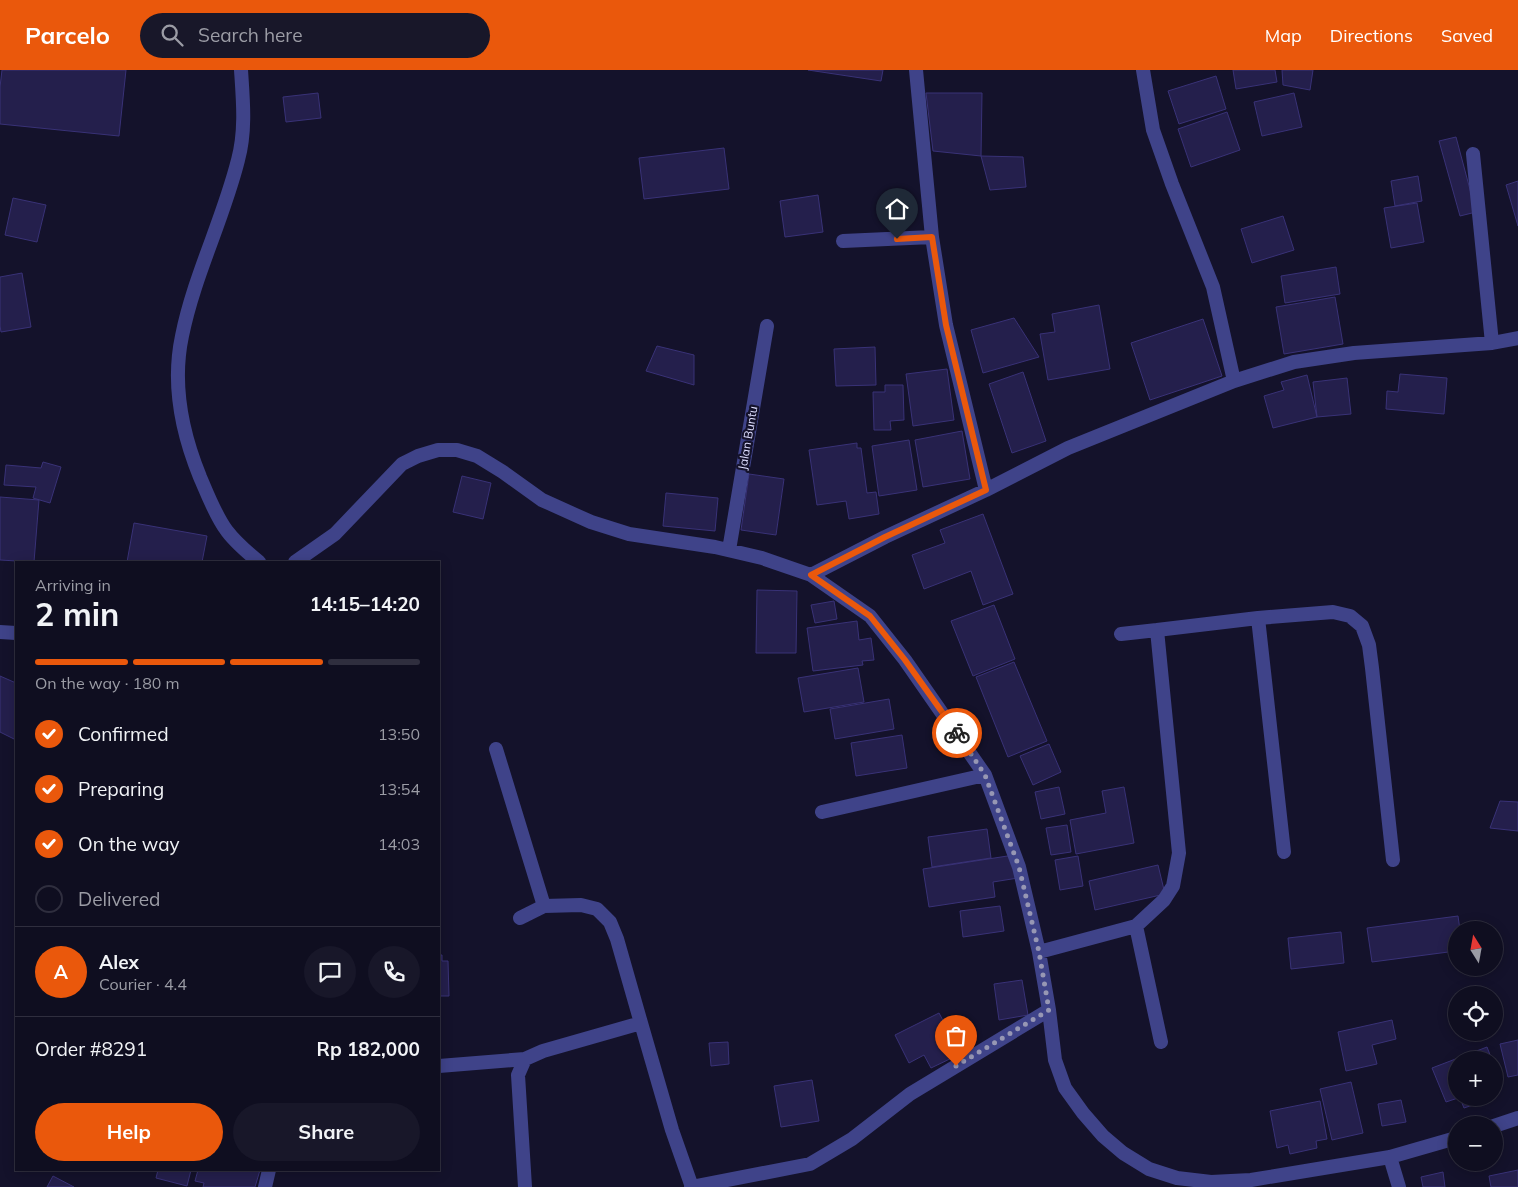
<!DOCTYPE html>
<meta charset="utf-8">
<style>
:root{--surface:#0f0e20;--page:#181729;--text:#f1f3f6;--muted:#9b9ca5;--line:#2f2e3e;--accent:#ea580c}
body{margin:0;font-family:Mulish,sans-serif;background:var(--page);color:var(--text);height:100vh;display:flex;flex-direction:column;font-size:19px;white-space:nowrap}
*{box-sizing:border-box;margin:0}
p{font-size:16px;color:var(--muted)}
.icon{flex:none;width:28px;height:28px;fill:none;stroke:currentColor;stroke-width:2;stroke-linecap:round;stroke-linejoin:round}
.map{position:relative;flex:1;overflow:hidden}
.drawer{position:absolute;left:15px;top:491px;width:425px;height:610px;display:flex;flex-direction:column;background:var(--surface);border-radius:0px;box-shadow:0 2px 12px #0003,0 0 0 1px var(--line)}
.drawer>*{flex:none}
.needle{width:32px;rotate:349deg}
.controls{position:absolute;left:1448px;top:851px;display:grid;gap:10px}
.controls a{display:grid;place-items:center;width:55px;height:55px;border-radius:50%;background:var(--surface);box-shadow:0 2px 12px #0003,0 0 0 1px var(--line);font-size:25px}
.pin{position:absolute;display:grid;place-items:center;width:42px;height:42px;color:#fff;margin:-51px -21px;border-radius:50% 50% 50% 0;rotate:-45deg;box-shadow:0 0 5px #0007}
.pin .icon{rotate:45deg}
.courier{position:absolute;display:grid;place-items:center;width:50px;height:50px;margin:-25px;border:4px solid #ea580c;border-radius:50%;background:#fff;color:#222;box-shadow:0 1px 6px #0007}
.headline em{font-style:normal;font-weight:700}
.headline div{display:flex;flex-direction:column-reverse}
.headline{display:flex;align-items:center;justify-content:space-between;height:85px;padding:0 20px}
h1{font-size:32px;font-weight:700;line-height:38px}
.bar{display:grid;grid-template-columns:repeat(4,1fr);gap:8px 5px;align-content:center;height:60px;padding:0 20px}
.bar i{height:6px;border-radius:4px;background:var(--line)}
.bar .current{background:var(--accent)}
.bar p{grid-column:span 4}
.line{display:flex;align-items:center;gap:12px;padding:0 20px;border-top:1px solid var(--line)}
.line div{flex:1}
.round{display:grid;place-items:center;flex:none;width:52px;height:52px;border-radius:26px;background:var(--page)}
ol{padding:0 20px;list-style:none}
li{display:flex;align-items:center;gap:15px;height:55px}
li p{margin-inline-start:auto}
li .icon{padding:5px;border-radius:50%;background:var(--accent);color:#fff;stroke-width:4}
li:last-child{color:var(--muted)}
li i{width:28px;height:28px;border:2px solid var(--line);border-radius:50%}
.button{display:flex;gap:10px;margin-top:auto;padding:10px 20px}
.button a{flex:1;height:58px;border-radius:30px;background:var(--accent);color:#fff;font-size:20px;font-weight:700;line-height:58px;text-align:center}
.button a+a{background:var(--page);color:var(--text)}
header{display:flex;align-items:center;gap:30px;box-sizing:border-box;height:70px;padding:0 25px;background:var(--accent);color:#fff}
header strong{font-size:24px}
nav{display:flex;gap:28px;margin-inline-start:auto;font-size:18px}
.search{width:350px;height:45px;background:var(--page);display:flex;align-items:center;gap:12px;box-sizing:border-box;padding:0 18px;border-radius:28px;color:var(--muted);font-size:19px}
.map>svg:first-child{display:block}
</style>
<header>
<strong>Parcelo</strong>
<div class="search"><svg class="icon" aria-label="search" viewBox="0 0 24 24"><circle cx="10" cy="10" r="6"/><path d="M15 15l6 6"/></svg>Search here</div>
<nav><a>Map</a><a>Directions</a><a>Saved</a></nav>
</header>
<div class="map">
<svg width="1518" height="1117" viewBox="0 0 1518 1117">
<rect width="100%" height="100%" fill="#14122b"/>
<path fill="#241f4c" stroke="#393277" d="M2,0H126L119,66L0,54V17Z
M808,0H883L881,11Z
M1233,0H1275L1277,12L1236,19Z
M1282,0H1313L1310,20L1283,15Z
M1216,6L1226,39L1179,54L1168,21Z
M318,23L321,48L286,52L283,27Z
M926,23H982L981,86L933,81Z
M1294,23L1302,57L1262,66L1254,32Z
M1227,42L1240,80L1191,97L1178,59Z
M1456,67L1476,142L1460,146L1439,71Z
M724,78L729,119L644,129L639,88Z
M981,86L1023,87L1026,117L990,120Z
M1418,106L1422,131L1395,136L1391,111Z
M1518,111V156L1506,115Z
M818,125L823,162L785,167L780,131Z
M13,128L46,135L37,172L5,165Z
M1417,133L1424,172L1391,178L1384,138Z
M1283,146L1294,180L1252,193L1241,159Z
M1336,197L1340,224L1285,233L1281,206Z
M22,203L31,257L1,262L0,256V207Z
M1335,227L1343,274L1284,284L1276,237Z
M1099,235L1110,299L1048,310L1040,264L1055,262L1052,244Z
M1014,248L1039,287L983,303L971,260Z
M1203,249L1222,306L1150,330L1131,273Z
M657,276L694,285V315L646,301Z
M875,277L876,315L836,316L834,279Z
M947,299L954,350L913,356L906,304Z
M1023,302L1046,371L1012,383L989,314Z
M1400,304L1447,308L1444,344L1386,339L1387,321L1398,322Z
M1307,305L1317,347L1273,358L1264,326L1284,320L1281,312Z
M1347,308L1351,344L1317,347L1313,312Z
M885,315H903L904,350L890,351L891,360H874L873,322H885Z
M962,361L970,409L923,417L915,370Z
M909,370L917,420L879,426L872,376Z
M857,373V378H861L867,423L876,422L879,444L849,449L846,431L817,435L809,380Z
M43,392L61,397L50,433L33,428L36,417L4,415L6,395L41,398Z
M749,404L784,409L776,465L741,460Z
M462,406L491,413L483,449L453,442Z
M666,423L718,428L715,461L663,456Z
M0,427L39,430L34,492L0,490Z
M983,444L1013,524L983,535L971,501L924,519L912,485L945,473L940,460Z
M134,453L207,466L202,492H127Z
M757,520L797,521L796,583H756Z
M834,531L837,549L815,553L811,535Z
M994,535L1015,589L973,606L951,551Z
M857,551L859,570L871,568L874,590L862,591L863,595L813,601L807,558Z
M1014,592L1047,671L1008,687L976,607Z
M858,598L864,632L804,642L798,608Z
M0,606L16,613V670L0,662Z
M889,629L894,659L835,669L830,639Z
M902,665L907,698L856,706L851,673Z
M1049,674L1061,702L1033,715L1020,686Z
M1059,717L1065,744L1041,749L1035,722Z
M1124,717L1134,773L1076,784L1070,750L1106,743L1102,721Z
M1500,731L1518,732V761L1490,758Z
M1067,755L1071,782L1051,785L1046,758Z
M987,759L991,788L932,797L928,767Z
M1014,785L1018,808L993,812L995,827L929,837L923,799Z
M1078,786L1083,816L1060,820L1055,790Z
M1158,795L1165,824L1095,840L1089,811Z
M1000,836L1004,861L963,867L960,841Z
M1458,846L1460,860H1456V881L1372,892L1367,858Z
M1341,862L1344,893L1291,899L1288,868Z
M439,885H442V891H448L449,926H439Z
M1022,910L1028,945L999,950L994,914Z
M939,943L954,971L951,972L958,985L931,998L924,985L909,993L895,965Z
M1392,950L1396,969L1372,975L1377,994L1346,1001L1338,962Z
M1518,970V1005L1508,1007L1500,974Z
M728,972L729,994L711,996L709,973Z
M1487,977L1492,990H1456V1028H1458L1446,1032L1432,998Z
M1494,994L1501,1012L1494,1014Z
M812,1010L819,1051L781,1057L774,1016Z
M1351,1012L1363,1063L1332,1070L1320,1019Z
M1460,1028H1493L1464,1038Z
M1401,1030L1406,1052L1382,1056L1378,1034Z
M1320,1031L1327,1069L1316,1071L1317,1078L1290,1084L1288,1075L1277,1078L1270,1041Z
M158,1100H191L187,1116L156,1108Z
M198,1100H260L255,1117H203L204,1113L195,1111Z
M1518,1100V1117H1491L1489,1106Z
M1443,1102L1445,1117H1423L1421,1107Z
M53,1106L74,1117H47Z"/>
<g fill="none" stroke-linecap="round" stroke-linejoin="round">
<path stroke="#3f4389" stroke-width="14" d="M241,0C243,30 246,61 238,90C223,150 194,206 182,266C172,313 182,363 200,407C207,423 216,447 227,461C236,473 248,483 259,492
M916,0L932,167
M1143,0L1153,60L1172,114L1213,217L1234,311
M1473,84L1492,273
M843,171L932,167L946,255L986,420
M729,480L767,256
M295,492L335,464L402,394L418,386L438,380H457L477,386L503,402L542,430L591,452L629,464L715,477L762,488L811,505L870,546L905,590L985,705L1019,797L1039,882L1049,940L1055,990L1065,1018L1083,1043L1103,1066L1123,1083L1149,1099L1177,1108L1211,1112L1251,1110L1390,1087L1456,1068
M811,505L885,467L986,420L1068,378L1234,311L1294,292L1354,283L1492,273L1518,268
M1258,548L1284,782
M1157,560L1258,548L1333,542L1350,546L1362,556L1369,575L1372,598L1393,790
M0,562L16,563
M496,679L544,836
M822,742L985,705
M520,848L544,836L581,835L597,839L610,852L617,869L641,953L543,981L525,989L518,1005L525,1117
M1136,856L1161,972
M1039,882L1136,856L1164,830L1173,816L1179,783L1157,560L1121,564
M641,953L672,1060L692,1117
M439,996L525,989
M1494,1056L1518,1048
M1390,1087L1399,1117
M265,1117L269,1100
M691,1117L810,1094L852,1069L910,1024L1049,940"/>
</g>
<g fill="none" stroke-linecap="round" stroke-linejoin="round">
<path stroke="#9797b4" stroke-width="5" stroke-dasharray="0 9" d="M956,996L1049,940L1039,882L1019,797L985,705L957,663"/>
<path stroke="#ea580c" stroke-width="6" d="M897,169L932,167L946,255L986,420L885,467L811,505L870,546L905,590L957,663"/>
</g>
<g text-anchor="middle" stroke-width="4.5" stroke-linejoin="round" paint-order="stroke">
<g font-size="12" fill="#dedefe" stroke="#14122b">
<text transform="translate(748 368) rotate(-80)" y="4">Jalan Buntu</text>
</g>
</g>
</svg>
<div class="controls">
<a><svg class="needle" viewBox="-14 -14 28 28"><path d="M0-13l5 13h-10z" fill="#e53935"/><path d="M0 13l5-13h-10z" fill="#9b9ca5"/></svg></a>
<a><svg class="icon" aria-label="locate" viewBox="0 0 24 24"><circle cx="12" cy="12" r="6"/><path d="M12 2v4M12 18v4M2 12h4M18 12h4"/></svg></a>
<a>+</a>
<a>−</a>
</div>
<div class="pin" style="left:956px;top:996px;background:#ea580c"><svg class="icon" aria-label="bag" viewBox="0 0 24 24"><path d="M5 8h14l-1 12H6zM9 8a3 3 0 0 1 6 0"/></svg></div>
<div class="pin" style="left:897px;top:169px;background:#1f2937"><svg class="icon" aria-label="home" viewBox="0 0 24 24"><path d="M3 11l9-7 9 7M6 9v11h12V9"/></svg></div>
<div class="courier" style="left:957px;top:663px"><svg class="icon" aria-label="bike" viewBox="0 0 24 24"><circle cx="6" cy="16" r="4"/><circle cx="18" cy="16" r="4"/><path d="M6 16l4-8h5l3 8M10 8l3 8H6M13 5h3"/></svg></div>
<section class="drawer">
<div class="headline"><div><h1>2 min</h1><p>Arriving in</p></div><em>14:15–14:20</em></div>
<div class="bar"><i class="current"></i><i class="current"></i><i class="current"></i><i></i><p>On the way · 180 m</p></div>
<ol>
<li><svg class="icon" aria-label="check" viewBox="0 0 24 24"><path d="M5 12l5 5 9-10"/></svg>Confirmed<p>13:50</p></li>
<li><svg class="icon" aria-label="check" viewBox="0 0 24 24"><path d="M5 12l5 5 9-10"/></svg>Preparing<p>13:54</p></li>
<li><svg class="icon" aria-label="check" viewBox="0 0 24 24"><path d="M5 12l5 5 9-10"/></svg>On the way<p>14:03</p></li>
<li><i></i>Delivered</li>
</ol>
<div class="line" style="height:90px"><b class="round" style="background:var(--accent);color:#fff">A</b><div><b>Alex</b><p>Courier · 4.4</p></div><a class="round"><svg class="icon" aria-label="chat" viewBox="0 0 24 24"><path d="M4 5h16v11H9l-5 4z"/></svg></a><a class="round"><svg class="icon" aria-label="phone" viewBox="0 0 24 24"><path d="M5 4h4l2 5-3 2q2 4 5 5l2-3 5 2v4C11 20 4 13 5 4z"/></svg></a></div>
<div class="line" style="height:65px"><div>Order #8291</div><b>Rp 182,000</b></div>
<div class="button"><a>Help</a><a>Share</a></div>
</section>
</div>
